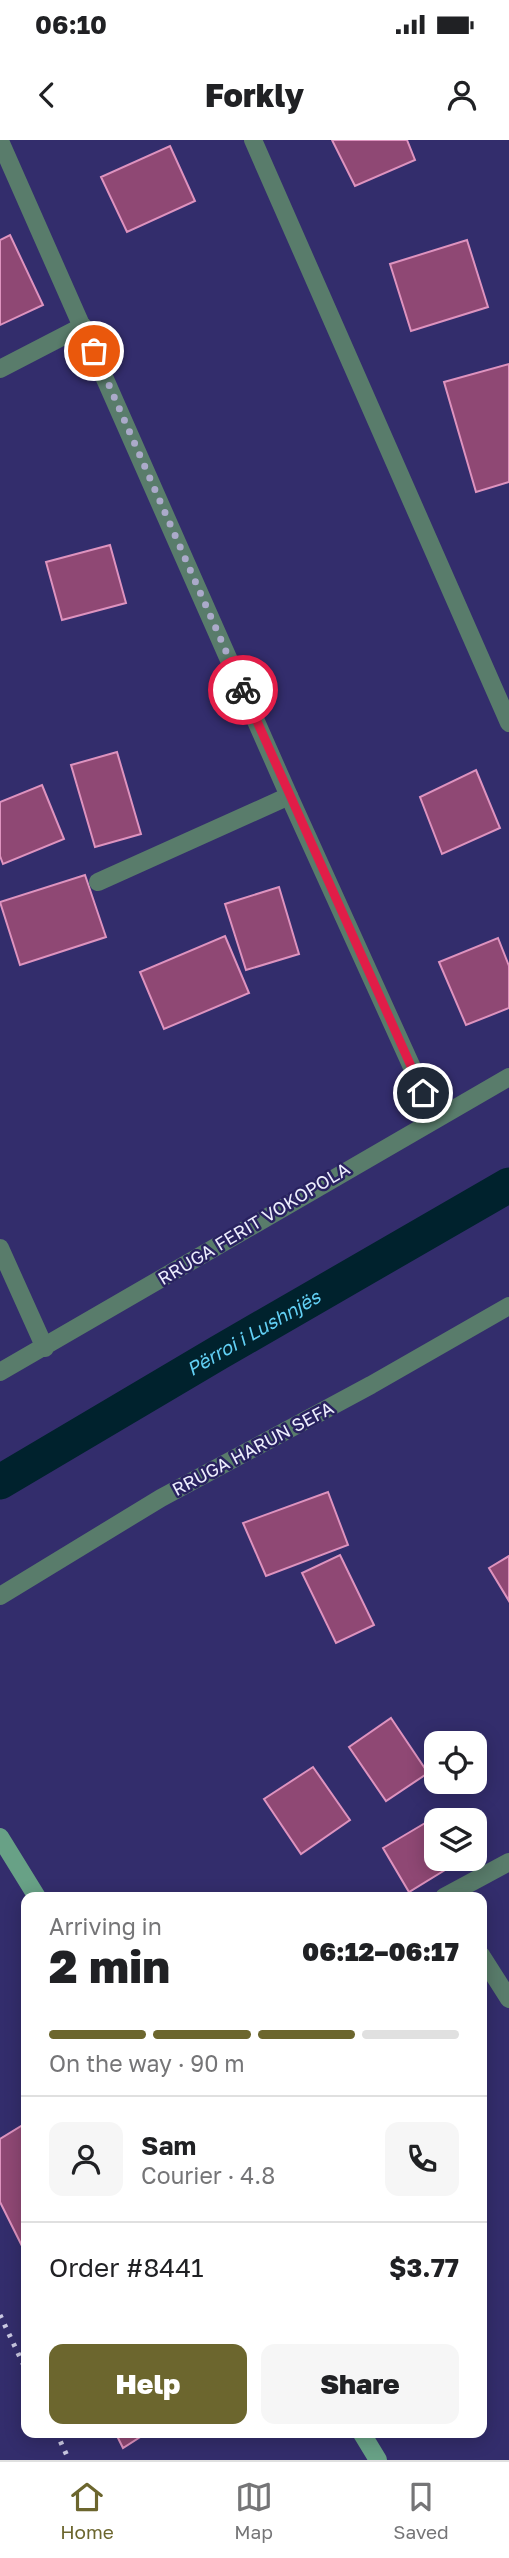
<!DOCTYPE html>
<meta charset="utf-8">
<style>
:root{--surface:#fff;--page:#f6f6f6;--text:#202124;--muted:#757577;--line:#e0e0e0;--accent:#6c662e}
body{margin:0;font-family:"Golos Text",sans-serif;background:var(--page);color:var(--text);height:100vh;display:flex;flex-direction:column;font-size:26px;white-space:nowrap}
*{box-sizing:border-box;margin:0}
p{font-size:23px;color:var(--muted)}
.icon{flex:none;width:38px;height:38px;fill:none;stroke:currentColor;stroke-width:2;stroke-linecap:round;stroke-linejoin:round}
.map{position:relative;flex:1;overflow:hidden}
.sheet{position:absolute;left:21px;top:1752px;width:466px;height:546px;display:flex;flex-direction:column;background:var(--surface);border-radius:14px;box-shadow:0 4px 18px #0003}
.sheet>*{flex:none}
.controls{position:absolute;left:424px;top:1591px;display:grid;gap:14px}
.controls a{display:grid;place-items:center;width:63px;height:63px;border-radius:14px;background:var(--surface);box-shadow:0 4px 18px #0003;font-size:35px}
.pin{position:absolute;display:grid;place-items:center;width:60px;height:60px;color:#fff;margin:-30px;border:4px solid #fff;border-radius:50%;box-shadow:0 2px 7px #0007}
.courier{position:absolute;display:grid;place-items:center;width:70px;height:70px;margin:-35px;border:5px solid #e11d48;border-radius:50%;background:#fff;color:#222;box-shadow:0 2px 9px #0007}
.summary em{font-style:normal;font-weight:800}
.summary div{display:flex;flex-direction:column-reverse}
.summary{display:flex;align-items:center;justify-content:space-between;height:119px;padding:0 28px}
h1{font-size:46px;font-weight:800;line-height:52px}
.bar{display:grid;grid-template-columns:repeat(4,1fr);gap:10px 7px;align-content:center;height:84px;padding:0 28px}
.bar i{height:9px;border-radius:5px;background:var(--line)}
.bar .current{background:var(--accent)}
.bar p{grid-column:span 4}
.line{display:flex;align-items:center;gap:18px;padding:0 28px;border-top:2px solid var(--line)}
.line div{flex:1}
.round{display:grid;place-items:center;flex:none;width:74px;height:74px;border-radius:14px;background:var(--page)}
.primary-button{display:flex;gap:14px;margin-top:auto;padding:14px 28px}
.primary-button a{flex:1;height:80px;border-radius:14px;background:var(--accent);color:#fff;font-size:28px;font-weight:800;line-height:80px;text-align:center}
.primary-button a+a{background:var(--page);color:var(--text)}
.status{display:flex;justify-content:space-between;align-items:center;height:49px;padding:0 35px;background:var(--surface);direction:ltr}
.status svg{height:19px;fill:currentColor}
header{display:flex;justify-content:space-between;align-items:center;height:91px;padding:0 28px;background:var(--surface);font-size:32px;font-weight:800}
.menu{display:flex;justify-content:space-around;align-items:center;height:98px;border-top:2px solid var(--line);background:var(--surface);font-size:19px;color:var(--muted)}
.menu a{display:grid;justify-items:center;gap:4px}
.menu .current{color:var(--accent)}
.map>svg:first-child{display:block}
</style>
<div class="status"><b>06:10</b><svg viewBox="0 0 49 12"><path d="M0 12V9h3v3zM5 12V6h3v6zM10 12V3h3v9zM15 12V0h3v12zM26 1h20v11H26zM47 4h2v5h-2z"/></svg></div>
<header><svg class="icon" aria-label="back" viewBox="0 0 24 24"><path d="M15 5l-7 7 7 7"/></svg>Forkly<svg class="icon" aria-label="person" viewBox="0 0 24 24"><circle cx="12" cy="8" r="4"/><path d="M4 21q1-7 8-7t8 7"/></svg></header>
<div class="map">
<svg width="509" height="2320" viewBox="0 0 509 2320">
<rect width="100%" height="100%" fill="#332d6c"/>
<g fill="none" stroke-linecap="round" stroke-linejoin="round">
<path stroke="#00222d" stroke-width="35" id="s1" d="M0,1342L218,1213L509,1045"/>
</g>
<path fill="#8f4874" stroke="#de93bf" stroke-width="2" d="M332,0H407L415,20L355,46Z
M170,6L195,61L127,92L101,37Z
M10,95L43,165L0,185V100Z
M467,100L488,167L411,191L390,124Z
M509,224V342L476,352L444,242Z
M110,405L126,463L62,480L46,422Z
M117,612L141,694L95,707L71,625Z
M476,630L500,688L442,714L420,657Z
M42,645L64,699L3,724L0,716V662Z
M85,735L106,797L20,825L0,762Z
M279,747L299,814L246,830L225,764Z
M225,796L249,853L164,889L140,832Z
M498,798L509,826V868L466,885L439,822Z
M328,1352L348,1405L266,1436L243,1383Z
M340,1415L374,1485L336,1503L302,1433Z
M509,1416V1461L489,1428Z
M391,1578L428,1633L386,1661L349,1607Z
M313,1627L350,1680L301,1714L264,1659Z
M437,1676L440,1680H436V1718L463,1719L409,1752L383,1708Z
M26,1983V2114L0,2062V1999Z
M115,2292H148L123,2308Z"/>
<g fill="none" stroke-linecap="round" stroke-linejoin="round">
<path stroke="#597c6b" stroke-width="18" d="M0,229L83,186
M98,742L289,656
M481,1815L509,1859"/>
<path stroke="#597c6b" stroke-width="18" d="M253,0L509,583
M0,1L289,656L435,978
M0,1108L45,1208
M0,1232L509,937
M0,1456L161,1358L371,1245L509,1166
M444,1757L509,1722"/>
<path stroke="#68a186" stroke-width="18" d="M0,1697L37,1757
M361,2292L378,2320"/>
<path stroke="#cac9e2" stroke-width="5" stroke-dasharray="3.5 7" stroke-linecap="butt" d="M0,2175L26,2230
M56,2292L69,2320"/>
</g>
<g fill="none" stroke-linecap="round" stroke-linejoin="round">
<path stroke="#abaaca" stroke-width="7" stroke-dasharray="0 12.6" d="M94,211L243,550"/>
<path stroke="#e11d48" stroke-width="9" d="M243,550L423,953"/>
</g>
<g text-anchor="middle" stroke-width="5" stroke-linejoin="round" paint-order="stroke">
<g font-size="18" fill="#ecedfd" stroke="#292260">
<text transform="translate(254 1084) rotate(-31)" y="6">RRUGA FERIT VOKOPOLA</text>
<text transform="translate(253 1309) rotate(-28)" y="6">RRUGA HARUN SEFA</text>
</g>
<g font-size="19" font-style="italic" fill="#62d0f5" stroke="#292260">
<text dy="7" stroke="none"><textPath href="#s1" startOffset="294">Përroi i Lushnjës</textPath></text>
</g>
</g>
</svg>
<div class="controls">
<a><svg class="icon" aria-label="locate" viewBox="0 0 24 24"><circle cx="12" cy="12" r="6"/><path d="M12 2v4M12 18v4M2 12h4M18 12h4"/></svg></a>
<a><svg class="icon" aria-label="layers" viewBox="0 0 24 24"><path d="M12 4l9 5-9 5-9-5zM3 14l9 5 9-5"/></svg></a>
</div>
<div class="pin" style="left:94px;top:211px;background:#ea580c"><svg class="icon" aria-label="bag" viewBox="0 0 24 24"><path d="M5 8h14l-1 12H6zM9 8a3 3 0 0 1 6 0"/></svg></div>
<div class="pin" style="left:423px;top:953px;background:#1f2937"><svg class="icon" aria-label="home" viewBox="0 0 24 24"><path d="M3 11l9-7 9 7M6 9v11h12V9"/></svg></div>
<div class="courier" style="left:243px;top:550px"><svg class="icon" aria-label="bike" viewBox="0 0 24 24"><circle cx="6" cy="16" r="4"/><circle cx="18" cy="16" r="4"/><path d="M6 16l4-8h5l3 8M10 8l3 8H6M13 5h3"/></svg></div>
<section class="sheet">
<div class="summary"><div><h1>2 min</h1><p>Arriving in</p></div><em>06:12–06:17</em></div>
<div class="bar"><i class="current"></i><i class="current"></i><i class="current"></i><i></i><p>On the way · 90 m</p></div>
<div class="line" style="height:126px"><a class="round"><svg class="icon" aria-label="person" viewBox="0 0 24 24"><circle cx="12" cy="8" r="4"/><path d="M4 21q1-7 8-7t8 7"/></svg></a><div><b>Sam</b><p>Courier · 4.8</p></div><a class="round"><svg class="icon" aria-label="phone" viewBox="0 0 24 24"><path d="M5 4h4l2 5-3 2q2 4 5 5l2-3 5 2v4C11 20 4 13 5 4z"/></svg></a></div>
<div class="line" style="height:91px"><div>Order #8441</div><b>$3.77</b></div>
<div class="primary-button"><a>Help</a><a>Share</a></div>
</section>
</div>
<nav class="menu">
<a class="current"><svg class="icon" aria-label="home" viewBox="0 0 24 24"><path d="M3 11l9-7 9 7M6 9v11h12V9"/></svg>Home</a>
<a><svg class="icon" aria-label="map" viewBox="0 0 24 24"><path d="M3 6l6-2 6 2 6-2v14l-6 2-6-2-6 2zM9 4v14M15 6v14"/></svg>Map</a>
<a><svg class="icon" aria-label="saved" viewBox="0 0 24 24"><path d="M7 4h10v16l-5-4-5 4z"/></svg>Saved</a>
</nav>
